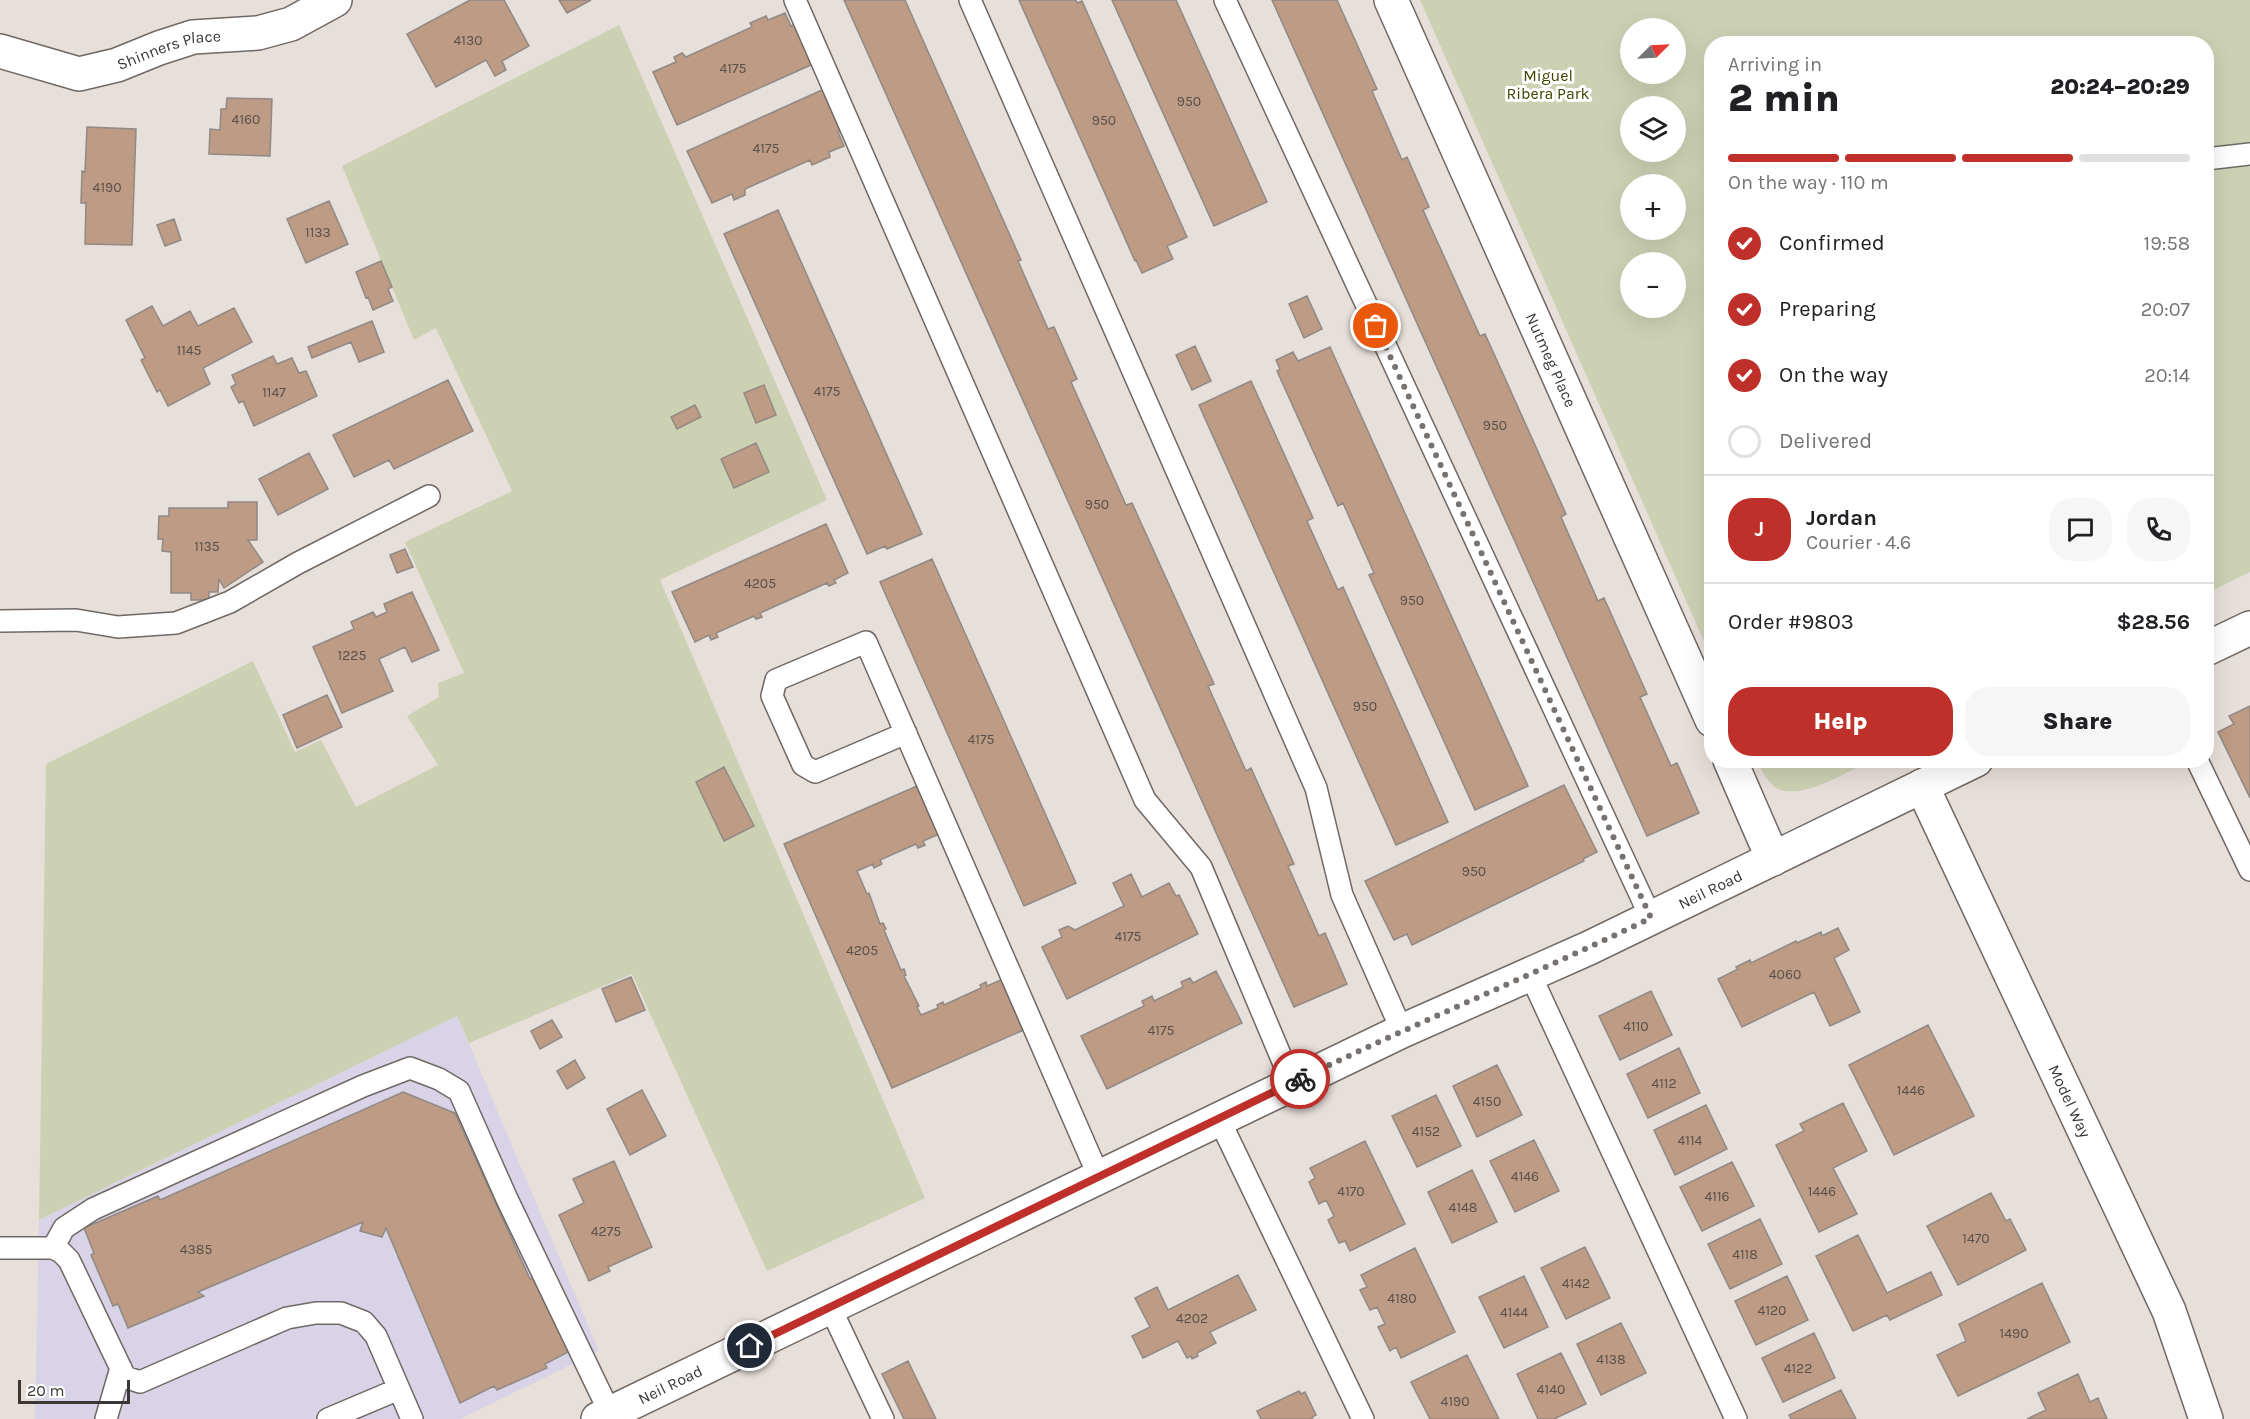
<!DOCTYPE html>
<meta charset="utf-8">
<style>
:root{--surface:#fff;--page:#f6f6f6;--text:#202124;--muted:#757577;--line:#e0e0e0;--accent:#be3029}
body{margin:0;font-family:Karla,sans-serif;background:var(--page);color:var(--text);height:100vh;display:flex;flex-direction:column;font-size:22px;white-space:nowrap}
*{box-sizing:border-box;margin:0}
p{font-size:20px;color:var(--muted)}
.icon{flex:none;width:33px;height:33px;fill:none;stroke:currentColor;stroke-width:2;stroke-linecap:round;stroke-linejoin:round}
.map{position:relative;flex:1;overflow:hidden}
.panel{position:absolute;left:1704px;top:36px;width:510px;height:732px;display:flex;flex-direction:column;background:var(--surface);border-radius:24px;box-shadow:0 6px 24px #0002}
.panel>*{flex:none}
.needle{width:39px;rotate:66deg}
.controls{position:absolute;left:1620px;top:18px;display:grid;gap:12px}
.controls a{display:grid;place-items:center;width:66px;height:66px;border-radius:50%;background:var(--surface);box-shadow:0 6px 24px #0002;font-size:30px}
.scale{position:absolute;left:18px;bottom:15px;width:112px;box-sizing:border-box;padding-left:6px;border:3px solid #3a3735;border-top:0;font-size:16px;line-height:21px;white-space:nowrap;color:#3a3735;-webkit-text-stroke:4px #fff;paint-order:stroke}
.pin{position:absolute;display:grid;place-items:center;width:51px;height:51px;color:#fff;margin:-26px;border:3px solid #fff;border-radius:50%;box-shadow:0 2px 6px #0007}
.courier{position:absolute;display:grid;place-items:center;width:60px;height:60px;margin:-30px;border:4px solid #be3029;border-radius:50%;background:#fff;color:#222;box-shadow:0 2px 8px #0007}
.overview em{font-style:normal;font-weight:800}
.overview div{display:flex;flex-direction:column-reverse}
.overview{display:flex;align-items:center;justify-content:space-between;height:102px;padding:0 24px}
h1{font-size:39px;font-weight:800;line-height:45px}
.bar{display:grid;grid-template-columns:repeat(4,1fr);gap:9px 6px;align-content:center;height:72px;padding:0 24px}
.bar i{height:8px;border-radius:4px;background:var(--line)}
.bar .selected{background:var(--accent)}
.bar p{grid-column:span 4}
.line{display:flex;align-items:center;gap:15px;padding:0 24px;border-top:2px solid var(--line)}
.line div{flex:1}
.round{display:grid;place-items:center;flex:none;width:63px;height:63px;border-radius:24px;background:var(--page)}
ol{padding:0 24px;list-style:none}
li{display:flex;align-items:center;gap:18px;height:66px}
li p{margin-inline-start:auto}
li .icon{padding:6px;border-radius:50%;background:var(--accent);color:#fff;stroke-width:4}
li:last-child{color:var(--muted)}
li i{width:33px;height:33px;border:3px solid var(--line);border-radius:50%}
.primary-button{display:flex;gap:12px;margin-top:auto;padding:12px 24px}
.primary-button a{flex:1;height:69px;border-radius:24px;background:var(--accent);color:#fff;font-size:24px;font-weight:800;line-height:69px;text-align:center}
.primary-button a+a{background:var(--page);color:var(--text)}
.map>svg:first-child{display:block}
</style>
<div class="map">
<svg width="2250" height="1419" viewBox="0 0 2250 1419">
<rect width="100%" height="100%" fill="#e7dfda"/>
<path fill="#d9d3e8" d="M457,1016L599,1351L460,1419H35L39,1220Z"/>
<path fill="#cdd1b4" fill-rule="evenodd" d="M1420,0H2250V572L2207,593L2206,44H1712L1711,657ZM1630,28H1676V74H1630ZM1630,106H1676V152H1630ZM1630,184H1676V230H1630ZM1630,262H1676V308H1630Z
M619,25L827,500L660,580L925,1198L767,1271L632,974L469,1043L457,1016L39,1220L46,764L253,661L295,752L321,740L356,807L438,765L407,716L439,697L438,683L464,673L405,542L512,491L436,328L414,340L342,166Z
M1757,761H1870C1849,771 1799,802 1776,788C1768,783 1761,769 1757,761Z"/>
<path fill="#bd9b84" stroke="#908985" stroke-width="1.5" d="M470,0H504L529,46L502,61L506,70L495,76L486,60L436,87L407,34Z
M559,0H591L567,13Z
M844,0H905L1021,260L1018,261L1048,329L1054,327L1077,379L1071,382L1126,505L1132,503L1214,684L1208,686L1246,771L1251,768L1294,864L1288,866L1319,936L1325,933L1347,984L1294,1007Z
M1019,0H1076L1077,3L1082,1L1187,237L1167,246L1173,259L1142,273L1136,260L1135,261Z
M1112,0H1176L1267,202L1214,226Z
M1272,0H1337L1377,89L1372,91L1402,160L1407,157L1429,207L1423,210L1480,336L1485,334L1566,514L1561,517L1598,601L1604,598L1647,694L1640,697L1671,766L1677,763L1699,813L1647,836Z
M785,13L791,26L795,24L813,64L677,125L653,72L676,62L674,57L682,53L686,57L752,27L750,23L766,16L768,20Z
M824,89L843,130L838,132L844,146L829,152L830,157L812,165L810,160L745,189V195L734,200L732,194L712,203L687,151Z
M227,98L272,99L270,156L209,154L210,129L220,130L221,109H226Z
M87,127L136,129L132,245L85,244L86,203H81L82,171L85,172Z
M329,201L348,244L306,263L287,219Z
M778,210L922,534L887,549L885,546L867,554L724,234Z
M174,219L181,240L165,246L157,225Z
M381,261L392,287L388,289L393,301L373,310L368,297L366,298L356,272Z
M1307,296L1322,329L1304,338L1289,304Z
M152,306L163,326L190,311L198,326L234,308L252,342L203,368L210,384L168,406L160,390L157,392L141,360L145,358L126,320Z
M372,321L384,352L359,362L351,342L312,358L308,347Z
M1195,346L1211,381L1192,390L1176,355Z
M1330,347L1528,786L1475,810L1369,575L1374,573L1343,503L1338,506L1277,371L1280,369L1276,360L1293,352L1298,361Z
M273,356L277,364L292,358L299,373L306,371L317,396L254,426L243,401L239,403L231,387L236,384L232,375Z
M448,380L473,431L394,469L389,460L354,477L333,435Z
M1251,381L1313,518L1307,521L1338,590L1343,587L1448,822L1396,845L1199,405Z
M764,385L776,415L756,423L744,393Z
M695,405L701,417L677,429L671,417Z
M756,443L769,472L734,488L721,459Z
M309,453L328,489L278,515L259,479Z
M228,502H257V540H248L263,562L224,588L219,579L218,592H209V600H191V593H171V552L162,551L163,539H158L159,516H169V508H228Z
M826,524L848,573L834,580L836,583L829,586L827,583L760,613L762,617L756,619L754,616L716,633L718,637L711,640L709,635L695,642L672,592Z
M405,549L413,567L397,573L390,555Z
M932,559L1076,883L1024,906L880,582Z
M412,592L439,650L412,662L405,647L379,659L393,691L342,713L313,647L354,629L351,622L373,612L376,617L387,612L384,604Z
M327,695L342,727L297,748L283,715Z
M2250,706V798L2218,732L2234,724L2229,716Z
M724,767L754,826L724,841L696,782Z
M1564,785L1597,852L1583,859L1584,861L1412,945L1407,934L1394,940L1365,881Z
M917,786L939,834L923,841L925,845L918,848L916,844L880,860L882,864L874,868L873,864L857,871L867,894L869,893L880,924L883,923L886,929L884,930L901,970L904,969L906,975L904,976L919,1006L917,1007L921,1015L938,1008L937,1005L943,1002L944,1005L981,988L980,985L986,982L987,986L1003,979L1026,1029L892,1088L784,844Z
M1131,874L1142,897L1169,883L1176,896L1179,895L1198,934L1067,999L1042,947L1062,937L1059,930L1068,926L1075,930L1124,906L1113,883Z
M1838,928L1849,950L1834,958L1860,1012L1830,1026L1814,992L1742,1027L1718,979L1738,969L1736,967L1750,960L1751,963L1796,941L1797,943L1821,932L1822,936Z
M1216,971L1242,1023L1107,1089L1081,1036L1144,1006L1142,1001L1152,996L1154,1001L1183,987L1181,982L1190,978L1193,983Z
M631,977L645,1010L616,1022L602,989Z
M1651,991L1672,1035L1620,1060L1599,1016Z
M552,1020L562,1037L540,1049L531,1031Z
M1928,1025L1974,1116L1894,1155L1849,1065Z
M1679,1048L1700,1093L1648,1118L1627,1074Z
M575,1060L585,1078L567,1089L557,1071Z
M1497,1065L1522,1115L1477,1137L1453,1086Z
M642,1090L666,1136L630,1155L607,1109Z
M403,1092L455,1113L530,1279L536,1275L570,1351L545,1364L547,1368L497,1390L494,1386L460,1403L386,1228L382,1237L360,1231L363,1222L198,1292L204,1296L128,1328L118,1304L113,1306L91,1255L94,1253L84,1228L158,1196L160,1200Z
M1436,1095L1461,1146L1417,1167L1392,1116Z
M1843,1103L1867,1151L1833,1168L1857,1214L1819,1232L1776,1145L1804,1131L1800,1124Z
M1706,1105L1727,1149L1675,1175L1654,1130Z
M1534,1140L1559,1191L1515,1212L1490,1161Z
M1365,1141L1405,1224L1350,1251L1345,1241L1339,1243L1328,1220L1334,1216L1326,1200L1319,1204L1309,1182L1315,1178L1310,1168Z
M614,1161L652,1247L608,1267L610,1271L589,1281L559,1215L584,1203L573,1179Z
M1732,1162L1754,1206L1702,1231L1680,1187Z
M1472,1170L1497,1222L1452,1243L1428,1192Z
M1991,1193L2006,1221L2010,1219L2026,1250L1958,1285L1927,1226Z
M1760,1219L1782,1264L1730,1289L1708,1244Z
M1858,1235L1887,1293L1931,1272L1942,1295L1890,1320L1887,1315L1853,1331L1816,1256Z
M1585,1247L1610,1298L1566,1319L1541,1268Z
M1415,1248L1455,1332L1401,1358L1396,1347L1390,1351L1378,1327L1385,1324L1377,1307L1370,1310L1360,1290L1367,1287L1361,1275Z
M1238,1275L1256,1310L1210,1332L1216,1343L1197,1353L1198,1356L1192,1359L1191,1356L1187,1358L1178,1341L1143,1358L1132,1336L1150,1327L1135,1298L1157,1287L1168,1310Z
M1524,1276L1548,1327L1504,1348L1479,1297Z
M1787,1276L1808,1320L1756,1345L1735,1301Z
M2042,1283L2070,1342L1958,1396L1937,1355L1966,1341L1959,1324Z
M1621,1323L1646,1373L1601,1395L1577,1344Z
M1814,1333L1835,1378L1783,1402L1762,1358Z
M1561,1353L1586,1404L1554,1419H1538L1517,1374Z
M1467,1355L1499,1419H1430L1411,1382Z
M908,1361L936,1419H904L882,1374Z
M2078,1374L2090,1402L2098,1398L2107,1419H2027L2046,1410L2038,1393Z
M1841,1390L1856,1419H1791L1789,1415Z
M1299,1391L1301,1394L1305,1392L1316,1415L1312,1417L1313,1419H1261L1257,1411Z"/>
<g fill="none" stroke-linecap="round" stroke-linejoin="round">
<g stroke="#6f6864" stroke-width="24">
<path id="service" d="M795,0L1145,800L1201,867L1292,1083
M970,0L1316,788L1342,895L1402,1031
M1225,0L1651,918
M2206,159L2250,154
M0,621L76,620L118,627L176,623L230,602L298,563L429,496
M906,733L815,772L803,765L772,696L776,680L866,642L1099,1177
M2197,760L2250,870
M1530,974L1736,1419
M1219,1119L1363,1419
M0,1248H53L61,1252L69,1260L125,1377L140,1382L287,1318L316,1313H341L364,1322L376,1336L412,1419
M53,1248L64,1228L93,1209L363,1086L410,1068L439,1079L459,1091L507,1199L610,1413
M830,1307L883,1419
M106,1419L121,1368
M328,1419L399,1389"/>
</g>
<g stroke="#6f6864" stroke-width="36">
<g id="minor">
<path id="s1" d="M1391,0L1712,720"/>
<path id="s2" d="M0,51L79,74L117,65L159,48L193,37L258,33L291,24L335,0"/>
<path d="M1730,760L1773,859"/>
<path id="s3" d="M1922,786L2169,1311L2206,1419"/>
</g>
</g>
<g stroke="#6f6864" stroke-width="36">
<g id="tertiary">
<path d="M2206,649L2250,628"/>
<path id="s4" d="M598,1419L1402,1031L1589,948L1976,760"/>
</g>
</g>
<use href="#service" stroke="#fff" stroke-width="21"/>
<use href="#minor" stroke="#fff" stroke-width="33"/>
<use href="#tertiary" stroke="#fff" stroke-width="33"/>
</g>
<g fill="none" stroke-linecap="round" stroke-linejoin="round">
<path stroke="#77726f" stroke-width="6" stroke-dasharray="0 10.8" d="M1300,1079C1416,1023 1535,974 1651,918L1376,326"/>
<path stroke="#be3029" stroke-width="8" d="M750,1346L1300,1079"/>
</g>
<g text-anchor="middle" stroke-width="6" stroke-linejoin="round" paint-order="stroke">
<g font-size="14" fill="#5b5049">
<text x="468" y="45">4130</text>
<text x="733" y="73">4175</text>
<text x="1189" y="106">950</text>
<text x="246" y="124">4160</text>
<text x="1104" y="125">950</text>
<text x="766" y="153">4175</text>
<text x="107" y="192">4190</text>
<text x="318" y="237">1133</text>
<text x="189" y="355">1145</text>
<text x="827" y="396">4175</text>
<text x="274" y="397">1147</text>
<text x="1495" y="430">950</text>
<text x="1097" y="509">950</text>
<text x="207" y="551">1135</text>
<text x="760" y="588">4205</text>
<text x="1412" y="605">950</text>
<text x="352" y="660">1225</text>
<text x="1365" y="711">950</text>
<text x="981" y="744">4175</text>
<text x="1474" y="876">950</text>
<text x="1128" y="941">4175</text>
<text x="862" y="955">4205</text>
<text x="1785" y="979">4060</text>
<text x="1636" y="1031">4110</text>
<text x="1161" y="1035">4175</text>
<text x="1664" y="1088">4112</text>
<text x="1911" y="1095">1446</text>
<text x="1487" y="1106">4150</text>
<text x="1426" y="1136">4152</text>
<text x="1690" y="1145">4114</text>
<text x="1525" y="1181">4146</text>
<text x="1351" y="1196">4170</text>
<text x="1822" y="1196">1446</text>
<text x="1717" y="1201">4116</text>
<text x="1463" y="1212">4148</text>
<text x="606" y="1236">4275</text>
<text x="1976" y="1243">1470</text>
<text x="196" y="1254">4385</text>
<text x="1745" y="1259">4118</text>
<text x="1576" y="1288">4142</text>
<text x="1402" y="1303">4180</text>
<text x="1772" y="1315">4120</text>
<text x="1514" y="1317">4144</text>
<text x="1192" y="1323">4202</text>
<text x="2014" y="1338">1490</text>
<text x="1611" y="1364">4138</text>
<text x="1798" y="1373">4122</text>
<text x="1551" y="1394">4140</text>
<text x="1455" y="1406">4190</text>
</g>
<g font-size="16" fill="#3a3735" stroke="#fff">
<text dy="6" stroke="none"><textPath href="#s2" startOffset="176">Shinners Place</textPath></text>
<text dy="6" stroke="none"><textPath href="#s1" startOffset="394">Nutmeg Place</textPath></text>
<text dy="6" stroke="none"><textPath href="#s4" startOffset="1232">Neil Road</textPath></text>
<text dy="6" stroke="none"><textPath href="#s3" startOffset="348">Model Way</textPath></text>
<text dy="6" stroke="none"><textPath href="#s4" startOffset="80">Neil Road</textPath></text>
</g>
<g font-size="16" fill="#404401" stroke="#fff">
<text x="1548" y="81">Miguel<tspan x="1548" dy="18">Ribera Park</tspan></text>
</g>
</g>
</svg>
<div class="controls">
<a><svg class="needle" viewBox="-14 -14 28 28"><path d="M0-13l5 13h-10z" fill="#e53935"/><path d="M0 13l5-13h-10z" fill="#757577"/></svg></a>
<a><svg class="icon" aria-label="layers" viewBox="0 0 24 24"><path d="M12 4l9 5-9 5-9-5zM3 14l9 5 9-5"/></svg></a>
<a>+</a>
<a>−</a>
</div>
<div class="scale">20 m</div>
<div class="pin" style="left:1376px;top:326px;background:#ea580c"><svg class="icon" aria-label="bag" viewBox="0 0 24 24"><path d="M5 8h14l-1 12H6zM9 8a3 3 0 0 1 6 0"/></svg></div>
<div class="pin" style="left:750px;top:1346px;background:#1f2937"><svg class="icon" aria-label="home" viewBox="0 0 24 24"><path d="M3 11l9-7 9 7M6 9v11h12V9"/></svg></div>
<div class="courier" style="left:1300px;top:1079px"><svg class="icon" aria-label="bike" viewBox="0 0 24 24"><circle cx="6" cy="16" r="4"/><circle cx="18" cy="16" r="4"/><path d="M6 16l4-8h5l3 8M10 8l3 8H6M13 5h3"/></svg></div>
<section class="panel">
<div class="overview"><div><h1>2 min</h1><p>Arriving in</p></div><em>20:24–20:29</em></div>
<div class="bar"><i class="selected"></i><i class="selected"></i><i class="selected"></i><i></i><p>On the way · 110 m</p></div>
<ol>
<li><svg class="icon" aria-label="check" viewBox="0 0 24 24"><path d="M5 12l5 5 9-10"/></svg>Confirmed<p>19:58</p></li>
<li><svg class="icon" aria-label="check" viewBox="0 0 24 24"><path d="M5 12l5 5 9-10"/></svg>Preparing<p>20:07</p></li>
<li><svg class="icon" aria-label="check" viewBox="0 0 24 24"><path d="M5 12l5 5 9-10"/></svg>On the way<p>20:14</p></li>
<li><i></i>Delivered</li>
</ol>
<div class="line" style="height:108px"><b class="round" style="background:var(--accent);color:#fff">J</b><div><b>Jordan</b><p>Courier · 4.6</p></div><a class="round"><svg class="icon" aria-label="chat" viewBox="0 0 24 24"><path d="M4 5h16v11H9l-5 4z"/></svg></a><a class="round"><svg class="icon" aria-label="phone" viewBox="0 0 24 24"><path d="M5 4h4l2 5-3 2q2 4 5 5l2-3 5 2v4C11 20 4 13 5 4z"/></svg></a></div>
<div class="line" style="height:78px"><div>Order #9803</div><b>$28.56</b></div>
<div class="primary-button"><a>Help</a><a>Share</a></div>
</section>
</div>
